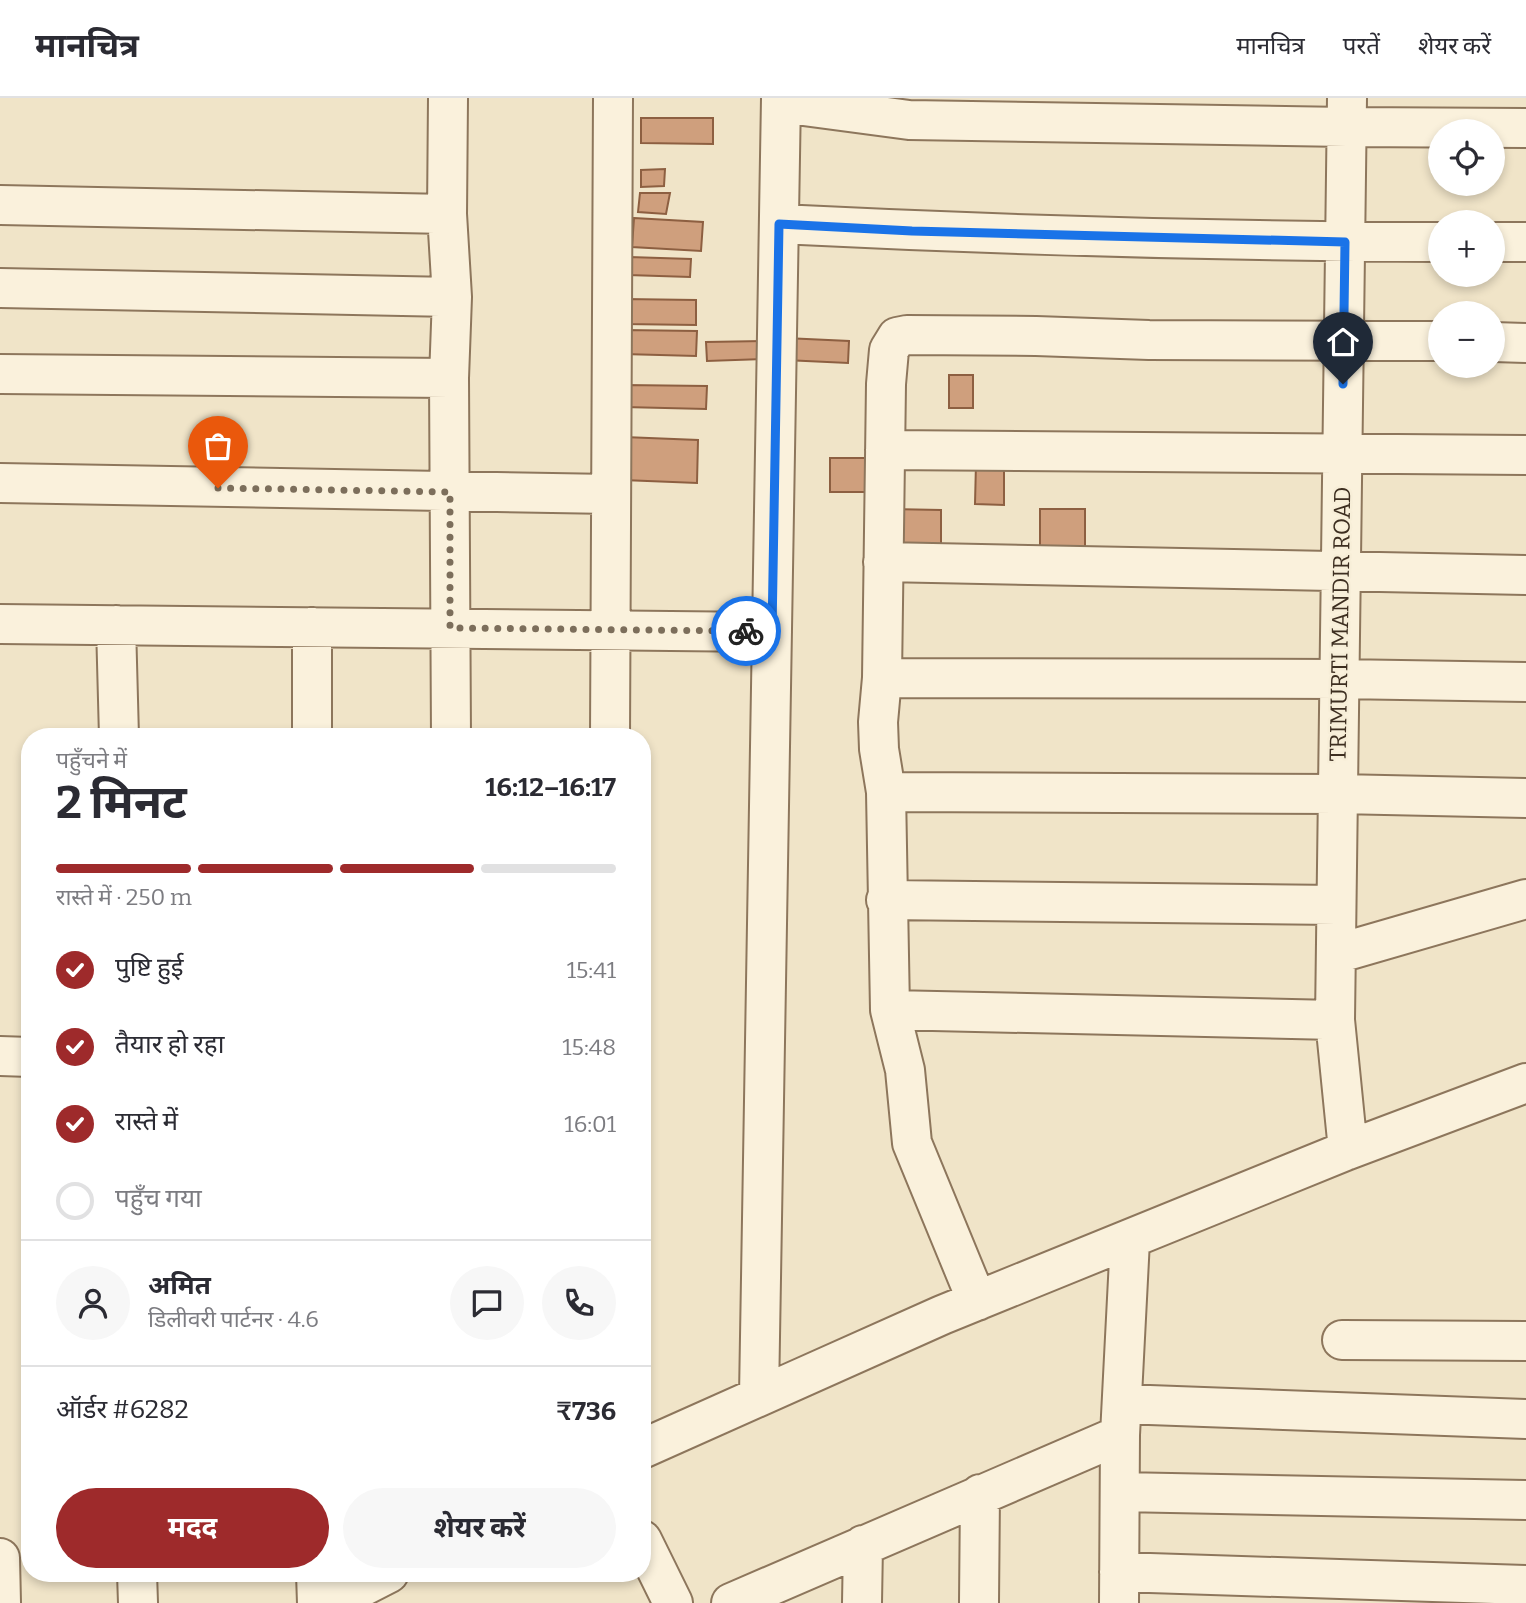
<!DOCTYPE html>
<html lang="hi">
<meta charset="utf-8">
<style>
:root{--surface:#fff;--page:#f7f7f7;--text:#2b2b33;--muted:#7c7c81;--line:#e1e1e2;--accent:#9e2a2b}
body{margin:0;font-family:Bitter,"Noto Sans Devanagari",serif;background:var(--page);color:var(--text);height:100vh;display:flex;flex-direction:column;font-size:26px;white-space:nowrap}
*{box-sizing:border-box;margin:0}
p{font-size:23px;color:var(--muted)}
.icon{flex:none;width:38px;height:38px;fill:none;stroke:currentColor;stroke-width:2;stroke-linecap:round;stroke-linejoin:round}
.map{position:relative;flex:1;overflow:hidden}
.sheet{position:absolute;left:21px;top:630px;width:630px;height:854px;display:flex;flex-direction:column;background:var(--surface);border-radius:28px;box-shadow:0 4px 10px #0003}
.sheet>*{flex:none}
.fabs{position:absolute;left:1428px;top:21px;display:grid;gap:14px}
.fabs a{display:grid;place-items:center;width:77px;height:77px;border-radius:50%;background:var(--surface);box-shadow:0 4px 10px #0003;font-size:35px}
.pin{position:absolute;display:grid;place-items:center;width:60px;height:60px;color:#fff;margin:-72px -30px;border-radius:50% 50% 50% 0;rotate:-45deg;box-shadow:0 0 7px #0007}
.pin .icon{rotate:45deg}
.courier{position:absolute;display:grid;place-items:center;width:70px;height:70px;margin:-35px;border:5px solid #1a73e8;border-radius:50%;background:#fff;color:#222;box-shadow:0 2px 9px #0007}
.summary em{font-style:normal;font-weight:700}
.summary div{display:flex;flex-direction:column-reverse}
.summary{display:flex;align-items:center;justify-content:space-between;height:119px;padding:0 35px}
h1{font-size:46px;font-weight:700;line-height:52px}
.bar{display:grid;grid-template-columns:repeat(4,1fr);gap:10px 7px;align-content:center;height:84px;padding:0 35px}
.bar i{height:9px;border-radius:5px;background:var(--line)}
.bar .active{background:var(--accent)}
.bar p{grid-column:span 4}
.line{display:flex;align-items:center;gap:18px;padding:0 35px;border-top:2px solid var(--line)}
.line div{flex:1}
.round{display:grid;place-items:center;flex:none;width:74px;height:74px;border-radius:37px;background:var(--page)}
ol{padding:0 35px;list-style:none}
li{display:flex;align-items:center;gap:21px;height:77px}
li p{margin-inline-start:auto}
li .icon{padding:7px;border-radius:50%;background:var(--accent);color:#fff;stroke-width:4}
li:last-child{color:var(--muted)}
li i{width:38px;height:38px;border:4px solid var(--line);border-radius:50%}
.action{display:flex;gap:14px;margin-top:auto;padding:14px 35px}
.action a{flex:1;height:80px;border-radius:42px;background:var(--accent);color:#fff;font-size:28px;font-weight:700;line-height:80px;text-align:center}
.action a+a{background:var(--page);color:var(--text)}
header{display:flex;align-items:center;gap:42px;box-sizing:border-box;height:98px;padding:0 35px;background:var(--surface);border-bottom:2px solid var(--line)}
header strong{font-size:33px}
nav{display:flex;gap:38px;margin-inline-start:auto;font-size:24px}
.map>svg:first-child{display:block}
</style>
<header>
<strong>मानचित्र</strong>
<nav><a>मानचित्र</a><a>परतें</a><a>शेयर करें</a></nav>
</header>
<div class="map">
<svg width="1526" height="1505" viewBox="0 0 1526 1505">
<rect width="100%" height="100%" fill="#f0e4c8"/>
<path fill="#cf9f7d" stroke="#8d5f41" stroke-width="2" d="M641,20H713V46L641,45Z
M665,71L664,88L641,89V72Z
M640,95H670L666,116L638,114Z
M634,120L703,124L701,153L632,149Z
M629,159L691,161L690,179L628,177Z
M624,201L696,202V227L624,226Z
M624,232L697,233L696,258L623,256Z
M785,240L849,243L848,265L785,262Z
M765,243L766,261L707,263L706,244Z
M949,277H973V310H949Z
M624,287L707,288L706,311L624,309Z
M624,339L698,342L697,385L623,382Z
M830,360H884V394H830Z
M976,365H1004V407L975,406Z
M890,411L941,412V456L890,455Z
M1040,411H1085V453H1040Z"/>
<g fill="none" stroke-linecap="round" stroke-linejoin="round">
<g stroke="#8d765c" stroke-width="42">
<path id="minor" d="M448,0L447,116L452,199L449,280L451,639
M1347,0L1335,922L1348,1052
M781,5L909,22L1346,29L1526,30
M0,107L447,116
M779,126C999,137 1220,143 1440,144
M1493,144H1526
M0,190L452,199
M1493,244L1526,245
M0,276L449,280
M885,352L1526,357
M0,385L611,396
M883,464L1526,477
M0,526L772,534
M116,527L119,639
M312,529V639
M882,580L1339,581L1526,584
M610,639L613,0
M886,694L1338,696L1526,700
M886,802L1336,807
M1336,856L1526,801
M890,912L1335,922
M0,958L30,959
M977,1203L912,1045L905,972L890,912L886,694L879,651L878,624L882,580L886,286L889,252L897,239L907,237L1036,238L1149,242L1440,243
M1342,1242L1526,1243
M759,1298L781,0
M1122,1306L1526,1321
M642,1351L942,1217L1348,1052L1526,985
M1120,1394L1526,1402
M642,1442L673,1505
M0,1460L1,1505
M1119,1474L1526,1487
M137,1475L138,1505
M316,1475L317,1505
M331,1505L389,1475
M731,1505L1120,1337
M862,1505L863,1447
M979,1505L980,1396
M1119,1505L1120,1337L1130,1142"/>
</g>
<use href="#minor" stroke="#faf1dc" stroke-width="38"/>
</g>
<g fill="none" stroke-linecap="round" stroke-linejoin="round">
<path stroke="#7c6e5b" stroke-width="7" stroke-dasharray="0 12.6" d="M218,390L450,394V530L746,533"/>
<path stroke="#1a73e8" stroke-width="9" d="M746,533L772,534L779,126L912,133L1345,144L1343,286"/>
</g>
<g text-anchor="middle" stroke-width="5" stroke-linejoin="round" paint-order="stroke">
<g font-size="23" fill="#3d2e20" stroke="#f7eed8">
<text transform="translate(1340 526) rotate(-89)" y="8">TRIMURTI MANDIR ROAD</text>
</g>
</g>
</svg>
<div class="fabs">
<a><svg class="icon" aria-label="locate" viewBox="0 0 24 24"><circle cx="12" cy="12" r="6"/><path d="M12 2v4M12 18v4M2 12h4M18 12h4"/></svg></a>
<a>+</a>
<a>−</a>
</div>
<div class="pin" style="left:218px;top:390px;background:#ea580c"><svg class="icon" aria-label="bag" viewBox="0 0 24 24"><path d="M5 8h14l-1 12H6zM9 8a3 3 0 0 1 6 0"/></svg></div>
<div class="pin" style="left:1343px;top:286px;background:#1f2937"><svg class="icon" aria-label="home" viewBox="0 0 24 24"><path d="M3 11l9-7 9 7M6 9v11h12V9"/></svg></div>
<div class="courier" style="left:746px;top:533px"><svg class="icon" aria-label="bike" viewBox="0 0 24 24"><circle cx="6" cy="16" r="4"/><circle cx="18" cy="16" r="4"/><path d="M6 16l4-8h5l3 8M10 8l3 8H6M13 5h3"/></svg></div>
<section class="sheet">
<div class="summary"><div><h1>2 मिनट</h1><p>पहुँचने में</p></div><em>16:12–16:17</em></div>
<div class="bar"><i class="active"></i><i class="active"></i><i class="active"></i><i></i><p>रास्ते में · 250 m</p></div>
<ol>
<li><svg class="icon" aria-label="check" viewBox="0 0 24 24"><path d="M5 12l5 5 9-10"/></svg>पुष्टि हुई<p>15:41</p></li>
<li><svg class="icon" aria-label="check" viewBox="0 0 24 24"><path d="M5 12l5 5 9-10"/></svg>तैयार हो रहा<p>15:48</p></li>
<li><svg class="icon" aria-label="check" viewBox="0 0 24 24"><path d="M5 12l5 5 9-10"/></svg>रास्ते में<p>16:01</p></li>
<li><i></i>पहुँच गया</li>
</ol>
<div class="line" style="height:126px"><a class="round"><svg class="icon" aria-label="person" viewBox="0 0 24 24"><circle cx="12" cy="8" r="4"/><path d="M4 21q1-7 8-7t8 7"/></svg></a><div><b>अमित</b><p>डिलीवरी पार्टनर · 4.6</p></div><a class="round"><svg class="icon" aria-label="chat" viewBox="0 0 24 24"><path d="M4 5h16v11H9l-5 4z"/></svg></a><a class="round"><svg class="icon" aria-label="phone" viewBox="0 0 24 24"><path d="M5 4h4l2 5-3 2q2 4 5 5l2-3 5 2v4C11 20 4 13 5 4z"/></svg></a></div>
<div class="line" style="height:91px"><div>ऑर्डर #6282</div><b>₹736</b></div>
<div class="action"><a>मदद</a><a>शेयर करें</a></div>
</section>
</div>
